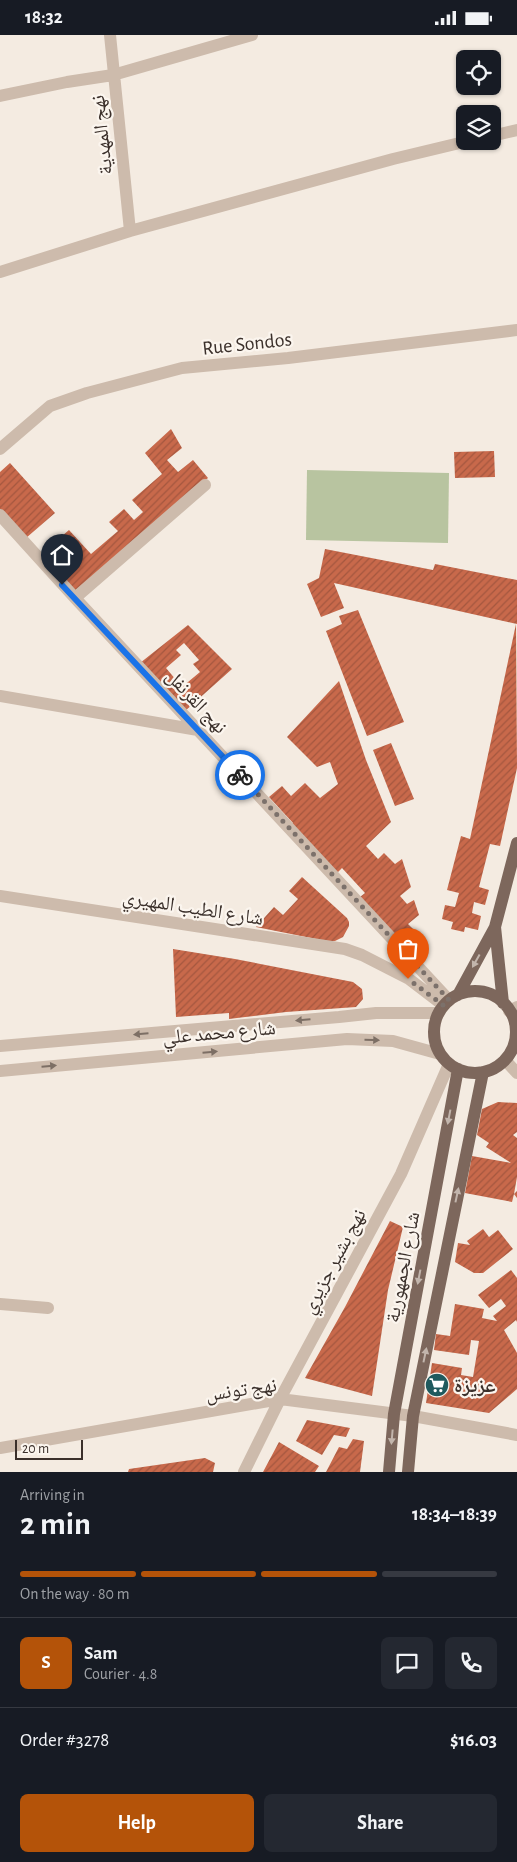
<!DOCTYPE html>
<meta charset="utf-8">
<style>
:root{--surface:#171b24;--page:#242831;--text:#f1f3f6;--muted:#9ea1a6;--line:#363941;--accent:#b45309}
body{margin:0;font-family:"Alegreya Sans","Noto Naskh Arabic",sans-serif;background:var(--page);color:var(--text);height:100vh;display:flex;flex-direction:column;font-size:19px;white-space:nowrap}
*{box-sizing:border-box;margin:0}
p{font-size:16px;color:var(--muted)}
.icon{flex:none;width:28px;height:28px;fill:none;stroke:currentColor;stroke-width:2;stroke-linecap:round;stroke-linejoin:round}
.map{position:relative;height:1437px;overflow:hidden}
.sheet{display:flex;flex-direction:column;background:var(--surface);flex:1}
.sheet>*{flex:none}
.fabs{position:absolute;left:456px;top:15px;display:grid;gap:10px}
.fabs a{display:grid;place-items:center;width:45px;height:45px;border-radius:8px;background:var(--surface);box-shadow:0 1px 4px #0004;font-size:25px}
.scale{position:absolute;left:15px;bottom:12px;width:68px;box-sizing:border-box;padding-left:5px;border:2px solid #3b302b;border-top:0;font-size:14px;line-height:18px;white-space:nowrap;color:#3b302b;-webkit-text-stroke:4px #fbf5ee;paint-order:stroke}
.pin{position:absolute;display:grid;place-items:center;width:42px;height:42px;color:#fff;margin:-51px -21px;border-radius:50% 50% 50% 0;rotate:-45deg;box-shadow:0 0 5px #0007}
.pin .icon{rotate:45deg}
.courier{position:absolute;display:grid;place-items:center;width:50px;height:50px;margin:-25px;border:4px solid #1a73e8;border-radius:50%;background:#fff;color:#222;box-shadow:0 1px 6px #0007}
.summary em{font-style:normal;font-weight:700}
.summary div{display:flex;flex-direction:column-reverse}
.summary{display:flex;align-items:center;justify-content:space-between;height:85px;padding:0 20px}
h1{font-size:32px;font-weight:700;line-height:38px}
.bar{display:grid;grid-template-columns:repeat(4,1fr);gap:8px 5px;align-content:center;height:60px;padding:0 20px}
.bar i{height:6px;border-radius:4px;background:var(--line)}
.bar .on{background:var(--accent)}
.bar p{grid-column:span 4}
.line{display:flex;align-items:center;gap:12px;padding:0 20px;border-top:1px solid var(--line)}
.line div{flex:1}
.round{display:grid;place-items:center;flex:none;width:52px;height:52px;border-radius:8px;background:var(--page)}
.action{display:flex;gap:10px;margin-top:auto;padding:10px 20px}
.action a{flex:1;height:58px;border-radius:8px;background:var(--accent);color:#fff;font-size:20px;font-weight:700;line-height:58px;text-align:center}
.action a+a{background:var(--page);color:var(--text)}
.status{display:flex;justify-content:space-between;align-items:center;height:35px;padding:0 25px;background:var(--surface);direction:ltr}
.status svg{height:14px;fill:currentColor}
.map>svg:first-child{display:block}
</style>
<div class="status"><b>18:32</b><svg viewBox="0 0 49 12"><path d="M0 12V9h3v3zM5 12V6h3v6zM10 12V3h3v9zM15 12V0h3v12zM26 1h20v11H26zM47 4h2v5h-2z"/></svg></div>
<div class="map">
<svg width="517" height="1437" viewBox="0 0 517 1437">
<defs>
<pattern id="building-hatch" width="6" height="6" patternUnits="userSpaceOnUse" patternTransform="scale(1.25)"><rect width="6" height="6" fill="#c8694b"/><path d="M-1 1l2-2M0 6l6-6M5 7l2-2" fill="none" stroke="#a4573f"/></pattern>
</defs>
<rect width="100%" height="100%" fill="#f4ebe1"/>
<path fill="#b8c4a0" d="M307,435L449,438L448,508L306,505Z"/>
<path fill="url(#building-hatch)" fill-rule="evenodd" d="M171,394L182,413L167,425L178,437L193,425L208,443L182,464L74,561L39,521L69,495L91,519L118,496L109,487L124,474L134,485L143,477L132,465L162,439L145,418Z
M494,416L495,442L455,443L454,417Z
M10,428L55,478L26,503L0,474V437Z
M325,514L433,535L435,529L517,545V589L334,548L344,573L321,582L307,549L319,543Z
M358,575L404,687L367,701L326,596L342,589L339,581Z
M516,589L517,733L500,811L490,809L479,852L489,855L485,870L474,867L472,878L481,881L478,895L465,892L464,897L451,894L453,887L442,884L445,870L455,872L459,858L447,855L461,801L470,804Z
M188,590L232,634L185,676L140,628ZM184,608L199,625L193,629L200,637L182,652L166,633L181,620L176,615Z
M339,646L366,725L391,787L366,811L378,824L384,818L395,829L402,824L411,852L400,861L407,869L414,865L419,880L408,889L416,897L403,908L360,862L365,858L342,833L336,839L289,791L293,788L269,762L282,751L291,761L305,748L320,763L338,749L330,727L317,732L287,702Z
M391,708L414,764L395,771L373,715Z
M302,842L347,883L349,887V891L343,902L335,906H326L256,892L274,872L283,880L298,864L289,856Z
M173,914L235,924L353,947L362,954L363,964L356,972L286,977L237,983L229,984V978L176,982Z
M498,1067L517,1068V1097L513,1100L517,1103V1142L514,1159L517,1156V1163L514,1159L512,1167L465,1158L472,1121L511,1128L486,1112L489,1108L477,1100L482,1074Z
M390,1186L403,1192L388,1255L372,1361L305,1343L345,1272Z
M483,1194L489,1202L498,1195L513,1214L483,1238H474L455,1227L458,1208L470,1210L467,1206Z
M511,1235L517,1243V1287L516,1285L504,1295L517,1318V1354L489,1378L426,1368L432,1328L462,1333L461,1340L473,1342L479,1306L471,1305L469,1320L434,1315L436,1299L450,1301L455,1269L484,1274L482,1283L497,1286L493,1281L506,1271L501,1264L489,1273L478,1260Z
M307,1385L350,1393L346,1402L334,1400L322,1420L296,1406Z
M353,1404L364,1406L360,1437H326L339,1412L347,1414Z
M279,1407L319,1431L315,1437H263Z
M205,1423L215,1428L213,1437H128L129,1434Z"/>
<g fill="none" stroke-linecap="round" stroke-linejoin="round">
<path stroke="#cdbbac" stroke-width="12" d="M110,0L130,196
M0,61L67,47L113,40L252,0
M492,101L517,95
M0,237L130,196L393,124L468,106
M0,414L50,371L87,358L182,333L288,323L517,295
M0,480L75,563L449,965
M75,563L205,450
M0,661L198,695
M0,861L345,914L362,920L409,944L443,970
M509,976L517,972
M0,1011L339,982L376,978H438
M505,1025L517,1038
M0,1036L347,1004L393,1006L440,1019
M0,1269L48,1273
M0,1413L280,1364L413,1381L517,1400
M244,1437L280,1364L401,1139L449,1029"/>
<path stroke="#7d675c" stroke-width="12" d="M495,892L503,968
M434 997a41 41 0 1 1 82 0a41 41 0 1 1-82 0Z
M458,960L495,892L517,808
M389,1437L394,1379L458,1034
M408,1437L413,1381L483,1037"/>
</g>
<defs><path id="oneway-solid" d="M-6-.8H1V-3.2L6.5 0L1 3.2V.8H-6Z" transform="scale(1.25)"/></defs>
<g fill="#c2b5ac">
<use href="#oneway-solid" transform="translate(476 926) rotate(119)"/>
<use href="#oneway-solid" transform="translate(449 1082) rotate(101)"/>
<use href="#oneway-solid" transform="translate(457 1160) rotate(-78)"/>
<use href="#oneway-solid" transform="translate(419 1242) rotate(101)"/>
<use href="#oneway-solid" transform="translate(425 1320) rotate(-78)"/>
<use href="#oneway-solid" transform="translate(392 1402) rotate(95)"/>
</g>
<g fill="#7d6f65">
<use href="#oneway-solid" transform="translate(303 985) rotate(175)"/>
<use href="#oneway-solid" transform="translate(141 999) rotate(175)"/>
<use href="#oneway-solid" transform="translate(372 1005) rotate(2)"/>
<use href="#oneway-solid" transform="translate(210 1017) rotate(-5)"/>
<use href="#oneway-solid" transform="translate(49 1031) rotate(-5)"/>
</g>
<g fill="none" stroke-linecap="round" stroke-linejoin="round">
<path stroke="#7c716b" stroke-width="5" stroke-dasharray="0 9" d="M240,740L449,965L443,970L408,944"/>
<path stroke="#1a73e8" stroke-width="6" d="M62,550L240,740"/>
</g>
<defs>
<g id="supermarket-disc" transform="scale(1.25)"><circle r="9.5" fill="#1f5a5e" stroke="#fbf5ee"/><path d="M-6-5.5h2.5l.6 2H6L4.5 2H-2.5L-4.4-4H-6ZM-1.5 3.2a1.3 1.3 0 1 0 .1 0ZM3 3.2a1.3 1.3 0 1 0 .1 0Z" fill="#fff"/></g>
</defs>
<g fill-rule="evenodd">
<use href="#supermarket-disc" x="437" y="1350"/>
</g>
<g text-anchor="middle" stroke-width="4.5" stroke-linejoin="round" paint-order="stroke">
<g font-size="20" fill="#3b302b" stroke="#fbf5ee">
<text transform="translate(101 100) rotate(-96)" y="7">نهج المهدية</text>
<text transform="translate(247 308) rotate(-6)" y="7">Rue Sondos</text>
<text transform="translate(197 666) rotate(47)" y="7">نهج القرنفل</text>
<text transform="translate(193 872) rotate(9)" y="7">شارع الطيب المهيري</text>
<text transform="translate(219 997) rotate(-5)" y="7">شارع محمد علي</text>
<text transform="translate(333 1226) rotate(-62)" y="7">نهج بشير جزيري</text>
<text transform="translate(402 1232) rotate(-79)" y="7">شارع الجمهورية</text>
<text transform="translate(241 1354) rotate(-8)" y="7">نهج تونس</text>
</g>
<g font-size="20" font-weight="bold" fill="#3b302b" stroke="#fbf5ee" text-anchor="start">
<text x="454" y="1357">عزيزة</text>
</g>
</g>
</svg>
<div class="fabs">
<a><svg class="icon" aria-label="locate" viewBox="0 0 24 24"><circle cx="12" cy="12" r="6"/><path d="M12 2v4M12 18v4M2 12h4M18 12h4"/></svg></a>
<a><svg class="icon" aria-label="layers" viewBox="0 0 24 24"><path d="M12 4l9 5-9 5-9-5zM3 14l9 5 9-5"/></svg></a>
</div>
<div class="scale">20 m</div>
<div class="pin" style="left:408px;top:944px;background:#ea580c"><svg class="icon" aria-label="bag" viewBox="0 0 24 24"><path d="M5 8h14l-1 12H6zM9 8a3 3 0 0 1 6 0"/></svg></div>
<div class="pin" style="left:62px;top:550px;background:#1f2937"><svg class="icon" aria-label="home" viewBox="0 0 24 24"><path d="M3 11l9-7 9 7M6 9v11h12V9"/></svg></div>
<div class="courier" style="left:240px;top:740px"><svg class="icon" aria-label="bike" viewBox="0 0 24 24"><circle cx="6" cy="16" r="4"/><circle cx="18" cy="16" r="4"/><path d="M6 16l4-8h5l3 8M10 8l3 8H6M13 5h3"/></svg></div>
</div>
<section class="sheet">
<div class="summary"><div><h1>2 min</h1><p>Arriving in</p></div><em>18:34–18:39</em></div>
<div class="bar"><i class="on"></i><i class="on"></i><i class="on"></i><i></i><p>On the way · 80 m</p></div>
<div class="line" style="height:90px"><b class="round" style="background:var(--accent);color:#fff">S</b><div><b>Sam</b><p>Courier · 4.8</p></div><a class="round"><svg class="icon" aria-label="chat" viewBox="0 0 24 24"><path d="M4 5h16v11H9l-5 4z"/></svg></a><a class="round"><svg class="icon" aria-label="phone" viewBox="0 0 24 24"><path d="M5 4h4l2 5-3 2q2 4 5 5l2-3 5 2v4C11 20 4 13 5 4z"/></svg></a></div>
<div class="line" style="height:65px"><div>Order #3278</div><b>$16.03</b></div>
<div class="action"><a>Help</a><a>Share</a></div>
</section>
